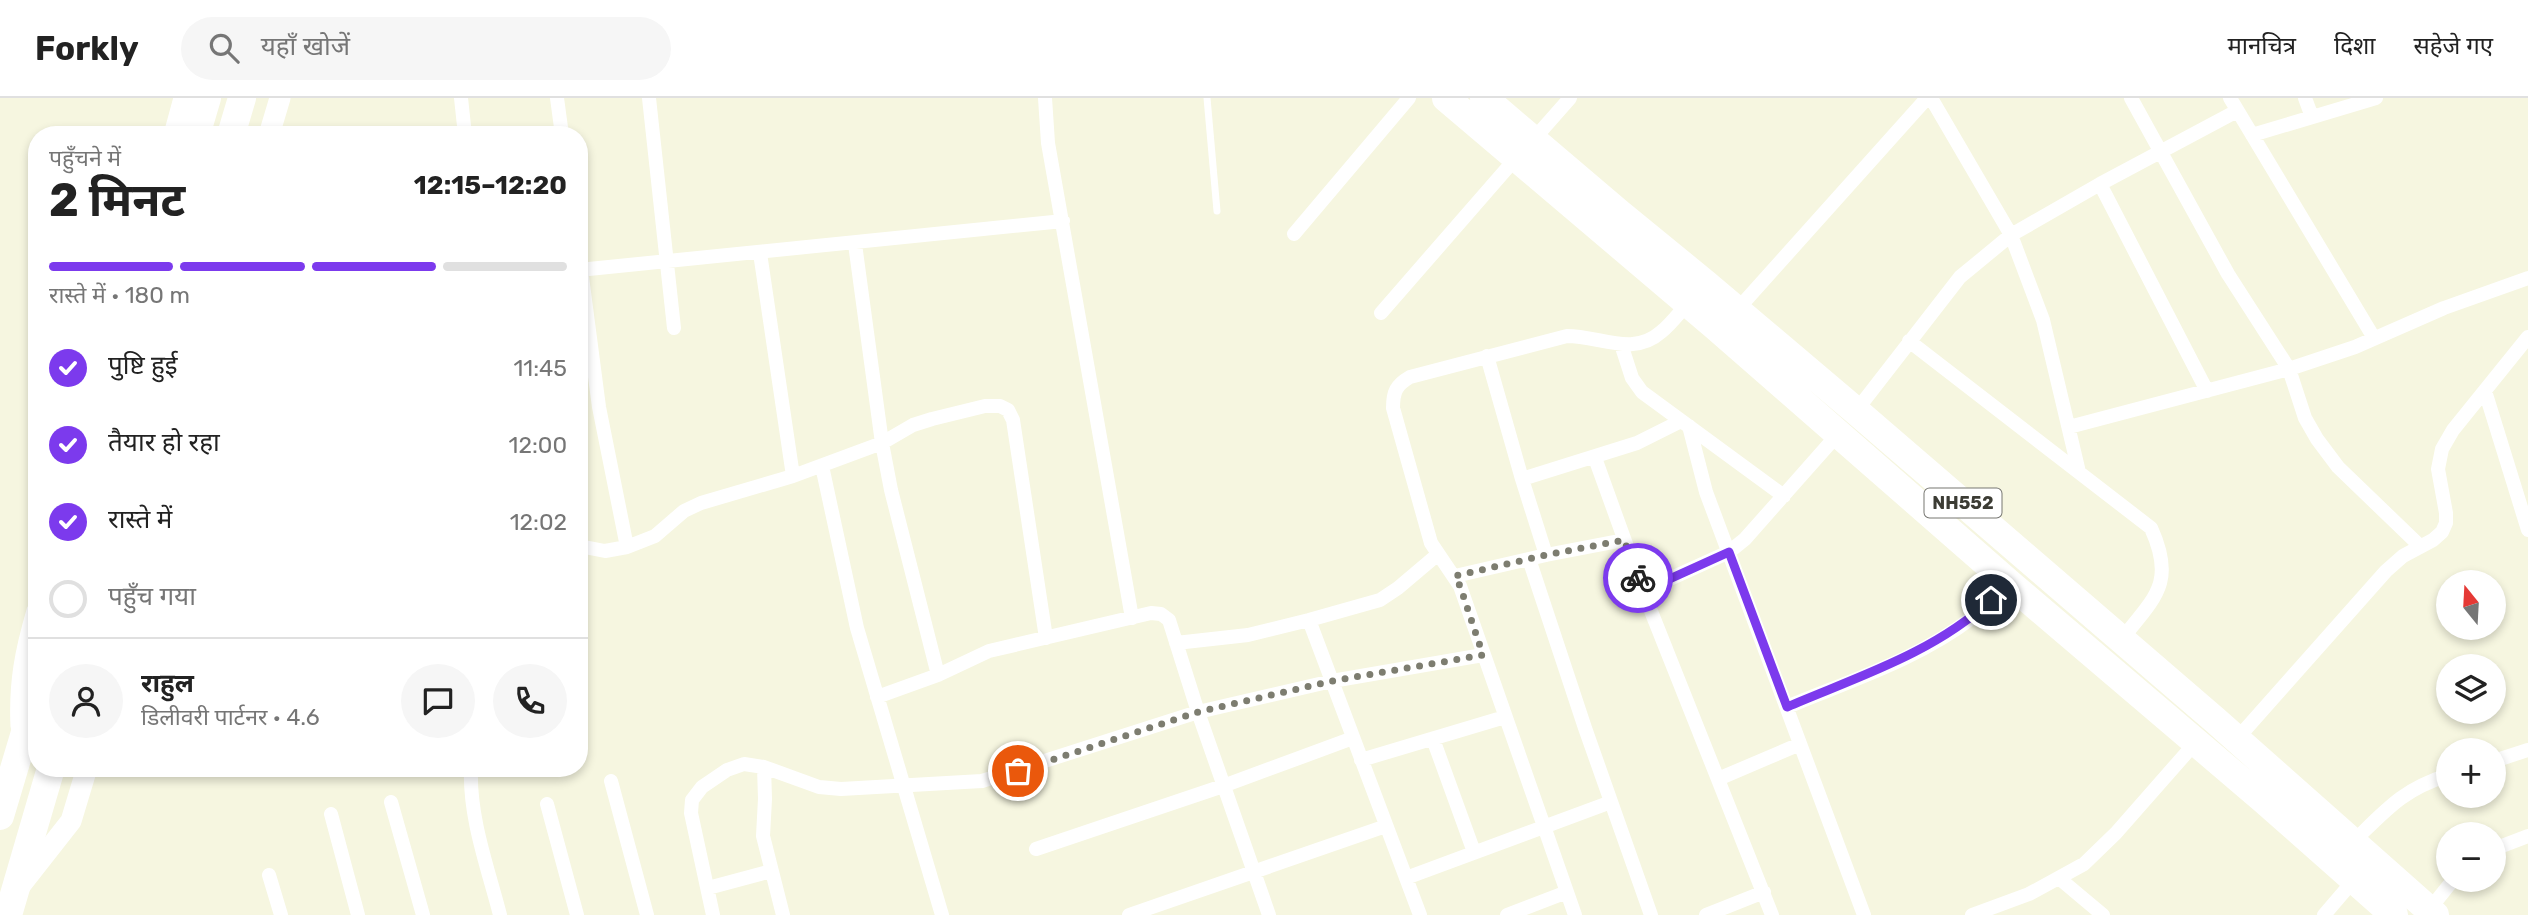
<!DOCTYPE html>
<html lang="hi">
<meta charset="utf-8">
<style>
:root{--surface:#fff;--page:#f6f6f6;--text:#222;--muted:#767676;--line:#e0e0e0;--accent:#7c3aed}
body{margin:0;font-family:Rubik,"Noto Sans Devanagari",sans-serif;background:var(--page);color:var(--text);height:100vh;display:flex;flex-direction:column;font-size:26px;white-space:nowrap}
*{box-sizing:border-box;margin:0}
p{font-size:23px;color:var(--muted)}
.icon{flex:none;width:38px;height:38px;fill:none;stroke:currentColor;stroke-width:2;stroke-linecap:round;stroke-linejoin:round}
.map{position:relative;flex:1;overflow:hidden}
.side{position:absolute;left:28px;top:28px;width:560px;height:651px;display:flex;flex-direction:column;background:var(--surface);border-radius:28px;box-shadow:0 4px 10px #0003}
.side>*{flex:none}
.needle{width:46px;rotate:342deg}
.controls{position:absolute;left:2436px;top:472px;display:grid;gap:14px}
.controls a{display:grid;place-items:center;width:70px;height:70px;border-radius:50%;background:var(--surface);box-shadow:0 4px 10px #0003;font-size:35px}
.pin{position:absolute;display:grid;place-items:center;width:60px;height:60px;color:#fff;margin:-30px;border:4px solid #fff;border-radius:50%;box-shadow:0 2px 7px #0007}
.courier{position:absolute;display:grid;place-items:center;width:70px;height:70px;margin:-35px;border:5px solid #7c3aed;border-radius:50%;background:#fff;color:#222;box-shadow:0 2px 9px #0007}
.overview em{font-style:normal;font-weight:700}
.overview div{display:flex;flex-direction:column-reverse}
.overview{display:flex;align-items:center;justify-content:space-between;height:119px;padding:0 21px}
h1{font-size:46px;font-weight:700;line-height:52px}
.bar{display:grid;grid-template-columns:repeat(4,1fr);gap:10px 7px;align-content:center;height:84px;padding:0 21px}
.bar i{height:9px;border-radius:5px;background:var(--line)}
.bar .on{background:var(--accent)}
.bar p{grid-column:span 4}
.line{display:flex;align-items:center;gap:18px;padding:0 21px;border-top:2px solid var(--line)}
.line div{flex:1}
.round{display:grid;place-items:center;flex:none;width:74px;height:74px;border-radius:37px;background:var(--page)}
ol{padding:0 21px;list-style:none}
li{display:flex;align-items:center;gap:21px;height:77px}
li p{margin-inline-start:auto}
li .icon{padding:7px;border-radius:50%;background:var(--accent);color:#fff;stroke-width:4}
li:last-child{color:var(--muted)}
li i{width:38px;height:38px;border:4px solid var(--line);border-radius:50%}
header{display:flex;align-items:center;gap:42px;box-sizing:border-box;height:98px;padding:0 35px;background:var(--surface);border-bottom:2px solid var(--line)}
header strong{font-size:33px}
nav{display:flex;gap:38px;margin-inline-start:auto;font-size:24px}
.search{width:490px;height:63px;background:var(--page);display:flex;align-items:center;gap:18px;box-sizing:border-box;padding:0 24px;border-radius:38px;color:var(--muted);font-size:26px}
.map>svg:first-child{display:block}
</style>
<header>
<strong>Forkly</strong>
<div class="search"><svg class="icon" aria-label="search" viewBox="0 0 24 24"><circle cx="10" cy="10" r="6"/><path d="M15 15l6 6"/></svg>यहाँ खोजें</div>
<nav><a>मानचित्र</a><a>दिशा</a><a>सहेजे गए</a></nav>
</header>
<div class="map">
<svg width="2528" height="817" viewBox="0 0 2528 817">
<rect width="100%" height="100%" fill="#f6f6e0"/>
<g fill="none" stroke-linecap="round" stroke-linejoin="round">
<path stroke="#fff" stroke-width="7" d="M1207,0L1217,113"/>
<path stroke="#fff" stroke-width="14" d="M461,0L465,37
M557,0L562,37
M649,0L674,230
M1045,0L1048,45L1132,520
M1931,0L2011,137L2043,222L2079,374
M2131,0L2228,176L2289,271L2305,320L2317,341L2338,369L2420,448
M2230,0L2374,240
M2305,0L2312,19
M2252,37L2376,0
M1533,42L1570,0
M2100,86L2207,293
M1294,136L1409,0
M855,146L882,345L891,392L938,577
M760,155L793,378
M579,156L599,309L627,449
M579,172L1063,123
M1737,212L1927,0
M1381,215L1516,60
M1909,243L2151,430C2176,485 2155,499 2121,542
M1621,246L1632,280L1642,294L1784,398
M1487,258L1522,381L1546,457
M2485,293L2528,432
M1856,313L1960,179L2011,137L2100,86L2237,13
M1689,328L1706,394L1864,817
M2069,329L2289,271L2355,249L2444,210L2528,180
M1595,360L1643,493L1772,817
M822,368L857,530L942,817
M1522,381L1637,345L1681,323
M579,448L605,453L627,449L655,438L684,413L701,405L793,378L882,345L913,327L932,321L985,308H1000L1008,312L1013,322L1046,540
M1529,461L1585,630L1651,817
M1455,478L1546,457L1624,442
M1643,493L1729,454L1745,441L1838,336
M1309,522L1420,817
M1176,545L1248,537L1309,522L1380,502L1398,490L1437,457
M877,599L938,577L989,553L1151,515L1161,516L1169,522L1198,614L1269,817
M1787,609C1849,583 1919,561 1973,519C1985,509 1997,496 2009,485
M1433,641L1474,754
M2236,642L2386,473L2403,458L2433,442L2442,434L2446,425V415L2438,371L2442,351L2453,332L2528,239
M1361,662L1505,619
M2494,663L2528,652
M764,669L765,701L763,738L783,817
M471,670C469,720 488,770 500,817
M1718,681L1800,646
M611,683L647,817
M391,704L423,817
M547,706L577,817
M331,716L358,817
M2353,744C2387,711 2402,692 2448,677
M1036,751L1223,688L1353,640
M2494,751L2528,738
M269,777L281,817
M1406,780L1611,704
M2060,781L2103,817
M708,790L771,773
M2429,812L2453,782
M713,817L691,715L692,702L702,689L727,672L744,666L764,669L819,689L841,691L982,683L1198,614L1332,583L1483,557
M1129,817L1386,728
M1507,817L1567,794
M1575,817L1460,488L1431,445L1393,310C1393,294 1396,287 1410,279L1567,238C1600,238 1633,259 1661,234C1671,226 1679,215 1687,206
M1706,817L1764,794
M1972,817L2029,796L2084,766L2116,735L2196,644
M2324,817L2354,782"/>
<path stroke="#fff" stroke-width="21" d="M174,37L184,0
M269,37L280,0
M21,628C19,585 25,554 37,513
M20,788L71,723L87,670"/>
<path stroke="#fff" stroke-width="28" d="M1446,0L1716,229L2009,485L2265,703L2394,817
M1484,0L1619,115L1706,186L1856,313L2215,622L2435,817
M196,37L207,0
M231,37L242,0
M0,718L37,594
M8,817L51,670"/>
</g>
<g fill="none" stroke-linecap="round" stroke-linejoin="round">
<path stroke="#7d7d70" stroke-width="7" stroke-dasharray="0 12.6" d="M1018,673L1198,614L1332,583L1483,557L1460,488L1455,478L1546,457L1624,442L1638,480"/>
<path stroke="#7c3aed" stroke-width="9" d="M1638,480L1643,493L1729,454L1787,609C1857,579 1934,555 1991,502"/>
</g>
<g text-anchor="middle" stroke-width="6" stroke-linejoin="round" paint-order="stroke">
<rect fill="#fff" stroke="#767671" stroke-width="2" x="1924.5" y="390.5" width="77" height="29" rx="5"/>
<g font-size="18" font-weight="bold" fill="#3c3c34">
<text x="1963" y="411">NH552</text>
</g>
</g>
</svg>
<div class="controls">
<a><svg class="needle" viewBox="-14 -14 28 28"><path d="M0-13l5 13h-10z" fill="#e53935"/><path d="M0 13l5-13h-10z" fill="#767676"/></svg></a>
<a><svg class="icon" aria-label="layers" viewBox="0 0 24 24"><path d="M12 4l9 5-9 5-9-5zM3 14l9 5 9-5"/></svg></a>
<a>+</a>
<a>−</a>
</div>
<div class="pin" style="left:1018px;top:673px;background:#ea580c"><svg class="icon" aria-label="bag" viewBox="0 0 24 24"><path d="M5 8h14l-1 12H6zM9 8a3 3 0 0 1 6 0"/></svg></div>
<div class="pin" style="left:1991px;top:502px;background:#1f2937"><svg class="icon" aria-label="home" viewBox="0 0 24 24"><path d="M3 11l9-7 9 7M6 9v11h12V9"/></svg></div>
<div class="courier" style="left:1638px;top:480px"><svg class="icon" aria-label="bike" viewBox="0 0 24 24"><circle cx="6" cy="16" r="4"/><circle cx="18" cy="16" r="4"/><path d="M6 16l4-8h5l3 8M10 8l3 8H6M13 5h3"/></svg></div>
<section class="side">
<div class="overview"><div><h1>2 मिनट</h1><p>पहुँचने में</p></div><em>12:15–12:20</em></div>
<div class="bar"><i class="on"></i><i class="on"></i><i class="on"></i><i></i><p>रास्ते में · 180 m</p></div>
<ol>
<li><svg class="icon" aria-label="check" viewBox="0 0 24 24"><path d="M5 12l5 5 9-10"/></svg>पुष्टि हुई<p>11:45</p></li>
<li><svg class="icon" aria-label="check" viewBox="0 0 24 24"><path d="M5 12l5 5 9-10"/></svg>तैयार हो रहा<p>12:00</p></li>
<li><svg class="icon" aria-label="check" viewBox="0 0 24 24"><path d="M5 12l5 5 9-10"/></svg>रास्ते में<p>12:02</p></li>
<li><i></i>पहुँच गया</li>
</ol>
<div class="line" style="height:126px"><a class="round"><svg class="icon" aria-label="person" viewBox="0 0 24 24"><circle cx="12" cy="8" r="4"/><path d="M4 21q1-7 8-7t8 7"/></svg></a><div><b>राहुल</b><p>डिलीवरी पार्टनर · 4.6</p></div><a class="round"><svg class="icon" aria-label="chat" viewBox="0 0 24 24"><path d="M4 5h16v11H9l-5 4z"/></svg></a><a class="round"><svg class="icon" aria-label="phone" viewBox="0 0 24 24"><path d="M5 4h4l2 5-3 2q2 4 5 5l2-3 5 2v4C11 20 4 13 5 4z"/></svg></a></div>
</section>
</div>
